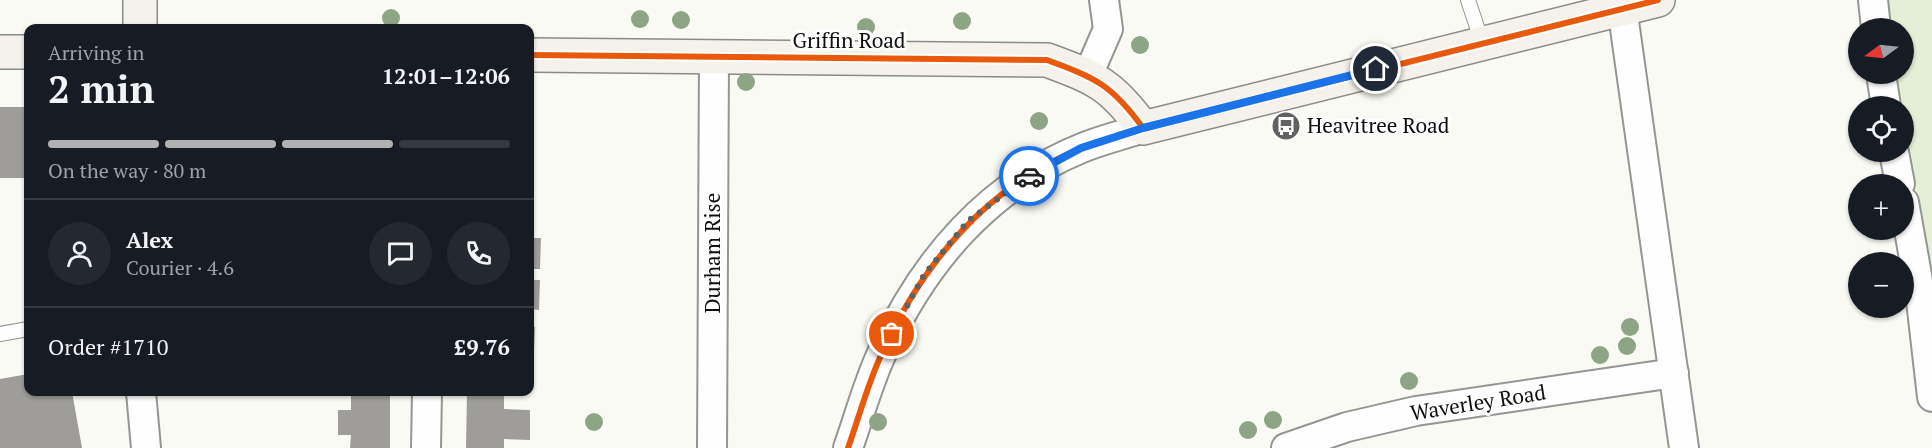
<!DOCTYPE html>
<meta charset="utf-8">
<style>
:root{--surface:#171b24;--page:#242831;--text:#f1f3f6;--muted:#9ea1a6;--line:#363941;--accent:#b0b1b2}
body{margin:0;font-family:"PT Serif",serif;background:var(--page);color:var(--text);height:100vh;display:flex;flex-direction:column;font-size:22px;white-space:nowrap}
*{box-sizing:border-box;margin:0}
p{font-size:20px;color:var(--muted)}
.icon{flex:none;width:33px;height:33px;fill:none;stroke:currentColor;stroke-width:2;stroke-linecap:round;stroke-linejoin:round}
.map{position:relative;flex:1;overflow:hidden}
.side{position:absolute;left:24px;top:24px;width:510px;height:372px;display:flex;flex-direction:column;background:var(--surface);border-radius:12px;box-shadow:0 2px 4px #0004}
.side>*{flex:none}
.needle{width:39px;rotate:255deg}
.tools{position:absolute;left:1848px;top:18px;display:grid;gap:12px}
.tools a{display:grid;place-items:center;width:66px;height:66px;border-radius:50%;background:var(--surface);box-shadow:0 2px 4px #0004;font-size:30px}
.pin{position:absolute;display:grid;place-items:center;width:51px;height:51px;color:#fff;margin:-26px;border:3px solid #fff;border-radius:50%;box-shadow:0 2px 6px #0007}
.courier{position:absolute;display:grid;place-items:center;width:60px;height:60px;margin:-30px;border:4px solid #1a73e8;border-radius:50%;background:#fff;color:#222;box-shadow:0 2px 8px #0007}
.headline em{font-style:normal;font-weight:700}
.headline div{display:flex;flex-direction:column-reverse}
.headline{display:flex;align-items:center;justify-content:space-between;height:102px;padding:0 24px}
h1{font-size:39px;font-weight:700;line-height:45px}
.bar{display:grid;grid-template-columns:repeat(4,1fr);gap:9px 6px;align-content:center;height:72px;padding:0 24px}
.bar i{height:8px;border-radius:4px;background:var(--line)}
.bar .active{background:var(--accent)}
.bar p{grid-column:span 4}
.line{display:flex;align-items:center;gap:15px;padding:0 24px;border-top:2px solid var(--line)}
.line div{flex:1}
.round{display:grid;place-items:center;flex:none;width:63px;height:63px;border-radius:32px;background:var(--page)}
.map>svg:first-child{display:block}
</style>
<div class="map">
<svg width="1932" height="448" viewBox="0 0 1932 448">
<rect width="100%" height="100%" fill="#fafaf5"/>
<path fill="#e5eed7" d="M1886,0H1932V293L1904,106H1901L1896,74H1904V28H1888Z"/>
<path fill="#9e9d9a" d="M0,107H28V178H0Z
M530,238H541L540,269H530Z
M530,280H540L539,310L530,309Z
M530,327H535L534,351H530Z
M28,374V392H72L82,448H0V379Z
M351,392H390V448H350L351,435H338V410H351Z
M467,392H524V394H504V409L530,410V440L504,439V448H466Z"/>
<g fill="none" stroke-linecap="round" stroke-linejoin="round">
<g stroke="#959593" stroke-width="16">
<path id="lane" d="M1468,0L1482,42
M0,334L28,329"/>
</g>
<g stroke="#959593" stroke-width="32">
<path id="street" d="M1621,0L1684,448
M1873,0L1876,28
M1881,74L1886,106
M1088,75L1108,29L1104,0
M1894,152L1900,184
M1904,202L1920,292L1932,397
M141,392L146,448
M426,448L427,392
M712,448L714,58
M848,448C859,417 868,383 882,353C923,262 988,186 1082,148C1101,140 1123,135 1143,128
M1286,448L1347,427L1416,411L1674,373"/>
</g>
<g stroke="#8b8b89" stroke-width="36">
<path id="secondary" d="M140,28V0
M0,52H28
M530,55L1047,60C1096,78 1112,85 1143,128L1658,0"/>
</g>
<use href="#lane" stroke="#fefefe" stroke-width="14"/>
<use href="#street" stroke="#fefefe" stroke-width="28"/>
<use href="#secondary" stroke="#f4f2eb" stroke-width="33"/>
<g stroke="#fff" stroke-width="10">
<path id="cycleway" d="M530,55L1047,60C1096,78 1112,85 1143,128
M848,448C859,417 868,383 882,353C923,262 988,186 1082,148C1101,140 1123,135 1143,128L1658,0"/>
</g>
<use href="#cycleway" stroke="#e8590c" stroke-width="6"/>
</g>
<g fill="#8da584">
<circle cx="391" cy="18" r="9"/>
<circle cx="640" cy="19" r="9"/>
<circle cx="681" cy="20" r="9"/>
<circle cx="962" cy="21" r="9"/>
<circle cx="866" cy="27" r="9"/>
<circle cx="1140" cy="45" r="9"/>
<circle cx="746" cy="82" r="9"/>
<circle cx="1039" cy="121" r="9"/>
<circle cx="1630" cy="327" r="9"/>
<circle cx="1627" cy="346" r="9"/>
<circle cx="1600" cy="355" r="9"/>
<circle cx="1409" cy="381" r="9"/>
<circle cx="1273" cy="420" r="9"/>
<circle cx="594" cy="422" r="9"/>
<circle cx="878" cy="422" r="9"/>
<circle cx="1248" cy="430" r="9"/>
</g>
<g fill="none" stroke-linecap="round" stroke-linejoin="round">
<path stroke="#616160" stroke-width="6" stroke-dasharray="0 10.8" d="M892,334L924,275L968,221L1029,176"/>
<path stroke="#1a73e8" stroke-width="8" d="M1029,176L1081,148L1143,128L1376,69"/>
</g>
<defs>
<g id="bus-disc" transform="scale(1.5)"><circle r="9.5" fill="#616160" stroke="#fff"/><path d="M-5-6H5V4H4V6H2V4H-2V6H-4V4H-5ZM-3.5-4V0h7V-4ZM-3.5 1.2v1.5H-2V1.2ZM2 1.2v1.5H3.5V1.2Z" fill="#fff"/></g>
</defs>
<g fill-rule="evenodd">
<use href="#bus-disc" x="1286" y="126"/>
</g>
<g text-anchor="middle" stroke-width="6" stroke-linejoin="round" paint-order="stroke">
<g font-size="21" fill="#0f0f0f" stroke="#fff">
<text x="849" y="48">Griffin Road</text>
<text transform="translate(713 253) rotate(-90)" y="7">Durham Rise</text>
<text transform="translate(1478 403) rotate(-9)" y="7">Waverley Road</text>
</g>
<g font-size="21" fill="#0f0f0f" stroke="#fff" text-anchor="start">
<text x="1307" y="133">Heavitree Road</text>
</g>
</g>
</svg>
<div class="tools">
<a><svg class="needle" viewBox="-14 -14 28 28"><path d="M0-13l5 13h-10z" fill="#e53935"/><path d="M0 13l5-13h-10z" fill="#9ea1a6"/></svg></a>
<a><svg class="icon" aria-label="locate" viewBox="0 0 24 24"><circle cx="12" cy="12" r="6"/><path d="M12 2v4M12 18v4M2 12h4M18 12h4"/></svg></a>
<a>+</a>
<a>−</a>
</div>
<div class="pin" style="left:892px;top:334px;background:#ea580c"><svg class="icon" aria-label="bag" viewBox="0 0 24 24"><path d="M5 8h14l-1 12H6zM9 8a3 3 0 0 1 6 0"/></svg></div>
<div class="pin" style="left:1376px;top:69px;background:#1f2937"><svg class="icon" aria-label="home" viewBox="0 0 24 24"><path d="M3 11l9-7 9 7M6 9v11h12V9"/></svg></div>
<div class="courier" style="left:1029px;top:176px"><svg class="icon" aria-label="car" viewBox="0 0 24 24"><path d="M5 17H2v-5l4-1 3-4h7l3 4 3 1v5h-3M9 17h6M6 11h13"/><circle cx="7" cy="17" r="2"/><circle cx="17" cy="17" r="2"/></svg></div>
<section class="side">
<div class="headline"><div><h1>2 min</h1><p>Arriving in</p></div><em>12:01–12:06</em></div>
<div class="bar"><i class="active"></i><i class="active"></i><i class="active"></i><i></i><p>On the way · 80 m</p></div>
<div class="line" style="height:108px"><a class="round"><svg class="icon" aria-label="person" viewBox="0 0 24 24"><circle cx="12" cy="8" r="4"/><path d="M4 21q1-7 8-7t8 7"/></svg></a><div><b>Alex</b><p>Courier · 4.6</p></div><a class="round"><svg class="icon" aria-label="chat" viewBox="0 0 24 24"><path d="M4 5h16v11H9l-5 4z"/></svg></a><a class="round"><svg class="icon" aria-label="phone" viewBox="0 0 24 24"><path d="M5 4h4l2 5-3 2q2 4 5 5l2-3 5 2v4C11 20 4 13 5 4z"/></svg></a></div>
<div class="line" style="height:78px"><div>Order #1710</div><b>£9.76</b></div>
</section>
</div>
